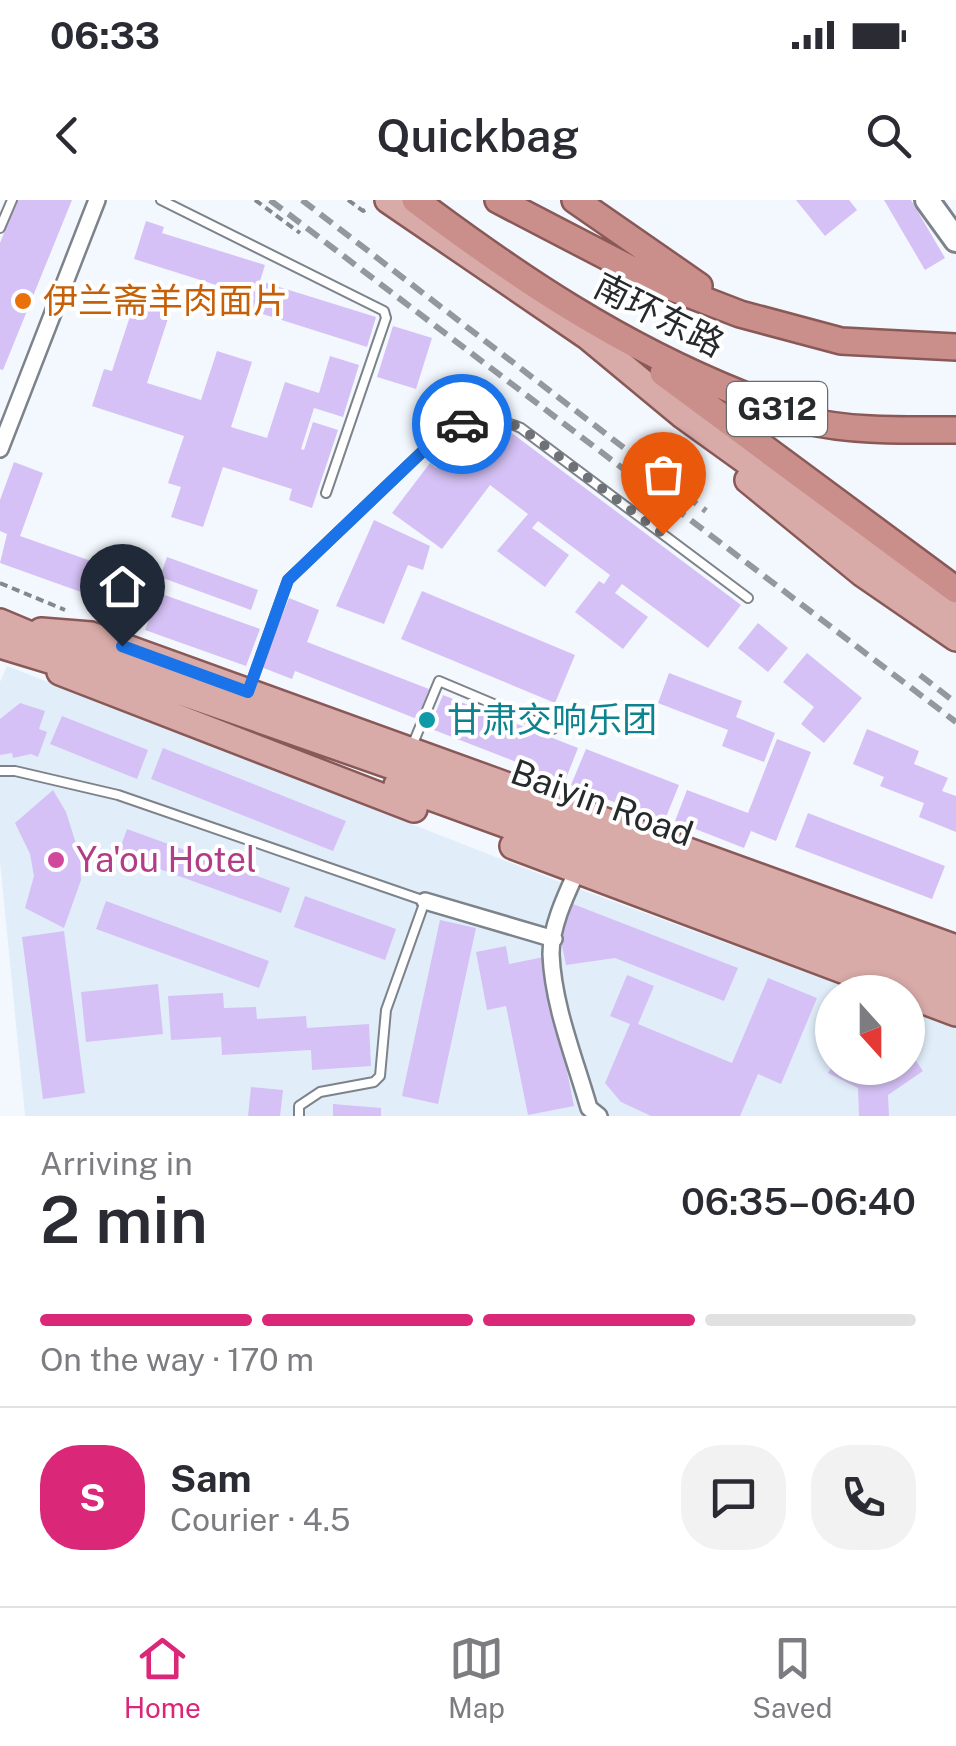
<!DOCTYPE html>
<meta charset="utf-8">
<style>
:root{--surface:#fff;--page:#f2f2f3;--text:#2b2b33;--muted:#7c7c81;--line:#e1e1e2;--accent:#db2777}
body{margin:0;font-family:"Public Sans","Noto Sans SC",sans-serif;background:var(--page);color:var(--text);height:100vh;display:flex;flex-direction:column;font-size:38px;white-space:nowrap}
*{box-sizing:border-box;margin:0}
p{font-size:32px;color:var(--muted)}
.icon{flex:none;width:55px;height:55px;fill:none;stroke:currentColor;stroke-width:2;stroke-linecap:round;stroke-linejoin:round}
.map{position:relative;height:916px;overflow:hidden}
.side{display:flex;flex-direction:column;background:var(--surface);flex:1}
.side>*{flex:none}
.needle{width:65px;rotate:159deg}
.controls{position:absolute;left:815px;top:775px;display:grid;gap:20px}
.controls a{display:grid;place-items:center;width:110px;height:110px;border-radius:50%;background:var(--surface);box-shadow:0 2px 8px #0004;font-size:50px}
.pin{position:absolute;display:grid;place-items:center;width:85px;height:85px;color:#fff;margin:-102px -42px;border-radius:50% 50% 50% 0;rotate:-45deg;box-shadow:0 0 10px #0007}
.pin .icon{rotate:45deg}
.courier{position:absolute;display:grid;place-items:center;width:100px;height:100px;margin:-50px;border:8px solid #1a73e8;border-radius:50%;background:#fff;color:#222;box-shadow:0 2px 12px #0007}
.headline em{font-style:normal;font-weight:600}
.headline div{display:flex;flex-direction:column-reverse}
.headline{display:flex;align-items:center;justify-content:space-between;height:170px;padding:0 40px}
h1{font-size:65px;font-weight:600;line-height:75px}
.bar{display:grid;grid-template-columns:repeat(4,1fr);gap:15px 10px;align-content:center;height:120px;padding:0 40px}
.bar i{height:12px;border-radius:8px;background:var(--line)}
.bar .selected{background:var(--accent)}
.bar p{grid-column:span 4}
.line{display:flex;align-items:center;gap:25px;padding:0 40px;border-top:2px solid var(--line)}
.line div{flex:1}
.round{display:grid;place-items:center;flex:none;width:105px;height:105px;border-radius:40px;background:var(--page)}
.status{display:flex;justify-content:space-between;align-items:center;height:70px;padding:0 50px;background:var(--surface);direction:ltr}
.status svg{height:28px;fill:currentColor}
header{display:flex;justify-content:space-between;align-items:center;height:130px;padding:0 40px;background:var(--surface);font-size:45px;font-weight:600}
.tabs{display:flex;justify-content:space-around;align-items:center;height:140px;border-top:2px solid var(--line);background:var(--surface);font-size:28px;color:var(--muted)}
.tabs a{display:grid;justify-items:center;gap:5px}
.tabs .selected{color:var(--accent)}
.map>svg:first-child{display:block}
</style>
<div class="status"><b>06:33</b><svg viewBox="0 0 49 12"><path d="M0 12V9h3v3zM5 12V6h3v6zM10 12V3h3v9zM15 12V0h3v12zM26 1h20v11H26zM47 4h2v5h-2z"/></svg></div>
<header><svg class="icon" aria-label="back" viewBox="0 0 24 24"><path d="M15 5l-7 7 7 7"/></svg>Quickbag<svg class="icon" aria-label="search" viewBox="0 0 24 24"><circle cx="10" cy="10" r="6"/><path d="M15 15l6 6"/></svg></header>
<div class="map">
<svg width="956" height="916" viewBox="0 0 956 916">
<rect width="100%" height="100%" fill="#f3f8fe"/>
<path fill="#e1eefa" d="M7,466L560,682L859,792H832V868H908V810L956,828V916H25L0,662V482Z"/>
<path fill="#d5c1f5" d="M17,0H72L3,170L0,169V43Z
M796,0H849L857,10L825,36Z
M884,0H911L945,58L925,70Z
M146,21L164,27L162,33L265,65L260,81L376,117L367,147L250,110L254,97L134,59Z
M140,86L175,97L147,183L201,200L217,151L252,162L231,227L267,238L285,182L319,193L330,156L359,165L343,217L314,208L301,249L304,250L313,222L338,230L312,308L289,300L292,289L223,267L203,327L171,317L181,287L168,283L184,236L92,206L104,169L112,171Z
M393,126L432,138L416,189L377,177Z
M476,227L487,236L494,227L506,236L509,231L741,405L708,448L622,384L615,393L648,417L623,449L575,412L599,381L604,384L610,375L538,321L532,328L569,355L545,387L497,351L528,314L490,285L442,349L392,313L430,263L436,268L450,249L442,243L450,233L458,239L463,231L470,236Z
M14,262L43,273L20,336L145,380L134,411L0,363L7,334L0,331V300Z
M374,320L430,346L423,370L408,365L384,424L336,406Z
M167,357L258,390L251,410L160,377Z
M422,391L575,455L555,503L401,439Z
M159,393L260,429L246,466L145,430Z
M289,398L319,410L307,442L429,489L417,519L295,471L292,479L261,467Z
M758,423L788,448L768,472L738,448Z
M807,453L862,498L824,543L801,524L814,507L783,482Z
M669,473L742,501L736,517L775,533L764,562L722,546L728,530L658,503Z
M443,495L578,548L565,581L429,528Z
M20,503L45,511L39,529L47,532L38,557L31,554L13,558L12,553L0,555V519Z
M62,516L148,550L137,579L50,544Z
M867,529L919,551L914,564L948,578L942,591L956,596V632L919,617L924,603L880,586L884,577L853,564Z
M777,539L811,552L776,641L751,631L744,648L675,621L687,590L748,613Z
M163,548L346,621L333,651L151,579Z
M586,549L679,585L664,622L571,585Z
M53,590L66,612L80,656L81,680L64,728L25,708L34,676L30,654L15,623Z
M808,613L945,666L932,699L795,647Z
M127,629L290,688L281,713L118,654Z
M305,696L396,729L385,760L294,727Z
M106,701L269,761L259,788L96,729Z
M573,704L738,768L724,801L615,758L566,765L560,736Z
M440,720L476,728L438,904L402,896Z
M64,731L85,893L43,899L22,737Z
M506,746L509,764L544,757L574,906L528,915L506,806L487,810L476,752Z
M627,775L654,786L638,824L732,863L768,778L817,798L781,884L758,874L740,916H651L621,902L605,883L630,824L610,816Z
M158,784L163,834L86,842L81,792Z
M223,793L224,808L256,807L257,819L306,816L307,828L369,824L371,866L312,870L311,850L222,855L221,837L171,840L168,796Z
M908,849L923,871L888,895L889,916H859L858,888L828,873L831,868H871L877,871L882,868H908Z
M251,887L283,890L280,916H248Z
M333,904L381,908V916H333Z"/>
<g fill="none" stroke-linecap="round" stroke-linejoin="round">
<g stroke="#7d838a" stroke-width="12">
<path id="service" d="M161,0L384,111L386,118L326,293
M0,28L12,0
M250,487L288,380L445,230C473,220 494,216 521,228L748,398
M412,546L439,481L553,529
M0,571H15L118,595L425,701L386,810L380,876L374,882L320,892L299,906V916"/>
</g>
<g stroke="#7d838a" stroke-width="20">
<path id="minor" d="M0,249L97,0
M577,671C566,695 551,726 551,754C553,806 575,859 589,908L599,916
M425,701L554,739"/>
</g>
<g stroke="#7d838a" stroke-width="28">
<path id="secondary" d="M927,0L956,40"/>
</g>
<g stroke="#895957" stroke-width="30">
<path id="primary" d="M388,0L587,136L681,214L956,412
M748,280L863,374L956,438
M0,422L95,462L592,636L956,768
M41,431L91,435L956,748
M0,445L82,470
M60,472L414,609
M397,585L956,788
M513,646L901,792
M908,795L956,813"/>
</g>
<g stroke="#895957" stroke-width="30">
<path id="trunk" d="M415,0C519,78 619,145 741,194C761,203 783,215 804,220C851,232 908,230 956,230
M498,0L652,80L740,114L841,141L956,147
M575,0L699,86
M663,173L956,390"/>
</g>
<path stroke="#84888c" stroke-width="4" stroke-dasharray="8 5" stroke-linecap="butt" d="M255,0L300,33
M348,0L363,11L368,8
M0,383L65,410"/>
<use href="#service" stroke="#fff" stroke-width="8"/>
<use href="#minor" stroke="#fff" stroke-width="15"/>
<use href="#secondary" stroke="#fff" stroke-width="22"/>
<use href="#primary" stroke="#d8aba8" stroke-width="25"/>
<use href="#trunk" stroke="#cb8f8b" stroke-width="25"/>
<path stroke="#93989c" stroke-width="6" stroke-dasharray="15 8" stroke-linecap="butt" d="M270,0L956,522
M302,0L706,311
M920,475L956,503"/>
</g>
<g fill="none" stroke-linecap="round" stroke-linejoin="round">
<path stroke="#6e7276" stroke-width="10" stroke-dasharray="0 18" d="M462,224C483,217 502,219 521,228L663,334"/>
<path stroke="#1a73e8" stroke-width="12" d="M122,446L248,492L288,380L445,230L462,224"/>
</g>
<circle fill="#e8710a" stroke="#fff" stroke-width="4" cx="23" cy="101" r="10"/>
<circle fill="#0f9aa8" stroke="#fff" stroke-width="4" cx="427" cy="520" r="10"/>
<circle fill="#d1479c" stroke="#fff" stroke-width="4" cx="56" cy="660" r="10"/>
<g text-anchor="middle" stroke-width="8" stroke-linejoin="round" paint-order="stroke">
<rect fill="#fff" stroke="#686a6b" stroke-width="2.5" x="727" y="182" width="100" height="54" rx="8"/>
<g font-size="32" font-weight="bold" fill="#272a2c">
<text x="777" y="220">G312</text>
</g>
<g font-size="35" fill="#c56008" stroke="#fff" text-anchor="start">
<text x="43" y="113">伊兰斋羊肉面片</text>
</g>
<g font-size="35" fill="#272a2c" stroke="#fff">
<text transform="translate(659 115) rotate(27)" y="12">南环东路</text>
<text transform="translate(602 603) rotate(20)" y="12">Baiyin Road</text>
</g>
<g font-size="35" fill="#0d838f" stroke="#fff" text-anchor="start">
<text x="447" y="532">甘肃交响乐团</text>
</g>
<g font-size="35" fill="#b23c85" stroke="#fff" text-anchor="start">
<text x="76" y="672">Ya'ou Hotel</text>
</g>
</g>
</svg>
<div class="controls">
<a><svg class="needle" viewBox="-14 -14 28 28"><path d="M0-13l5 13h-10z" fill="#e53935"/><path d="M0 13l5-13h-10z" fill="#7c7c81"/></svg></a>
</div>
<div class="pin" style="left:663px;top:334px;background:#ea580c"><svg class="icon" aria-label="bag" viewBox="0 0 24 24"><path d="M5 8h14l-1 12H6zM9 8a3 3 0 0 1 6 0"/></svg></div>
<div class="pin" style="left:122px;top:446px;background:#1f2937"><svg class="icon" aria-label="home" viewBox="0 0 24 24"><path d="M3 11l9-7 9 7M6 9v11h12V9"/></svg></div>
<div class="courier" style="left:462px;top:224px"><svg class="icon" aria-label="car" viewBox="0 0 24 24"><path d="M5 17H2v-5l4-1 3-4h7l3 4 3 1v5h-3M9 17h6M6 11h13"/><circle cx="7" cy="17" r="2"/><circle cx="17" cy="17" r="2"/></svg></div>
</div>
<section class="side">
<div class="headline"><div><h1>2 min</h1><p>Arriving in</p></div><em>06:35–06:40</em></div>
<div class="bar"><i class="selected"></i><i class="selected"></i><i class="selected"></i><i></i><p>On the way · 170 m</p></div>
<div class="line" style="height:180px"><b class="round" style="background:var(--accent);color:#fff">S</b><div><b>Sam</b><p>Courier · 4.5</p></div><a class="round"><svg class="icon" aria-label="chat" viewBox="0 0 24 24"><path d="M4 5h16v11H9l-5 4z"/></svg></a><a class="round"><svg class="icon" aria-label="phone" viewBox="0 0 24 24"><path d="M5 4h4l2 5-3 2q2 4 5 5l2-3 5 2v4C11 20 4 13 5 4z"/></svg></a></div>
</section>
<nav class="tabs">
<a class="selected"><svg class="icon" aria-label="home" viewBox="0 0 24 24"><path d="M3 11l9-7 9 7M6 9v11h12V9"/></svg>Home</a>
<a><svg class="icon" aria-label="map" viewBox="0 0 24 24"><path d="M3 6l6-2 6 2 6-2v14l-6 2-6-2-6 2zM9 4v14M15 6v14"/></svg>Map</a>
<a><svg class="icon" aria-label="saved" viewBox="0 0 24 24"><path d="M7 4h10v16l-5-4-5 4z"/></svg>Saved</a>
</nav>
